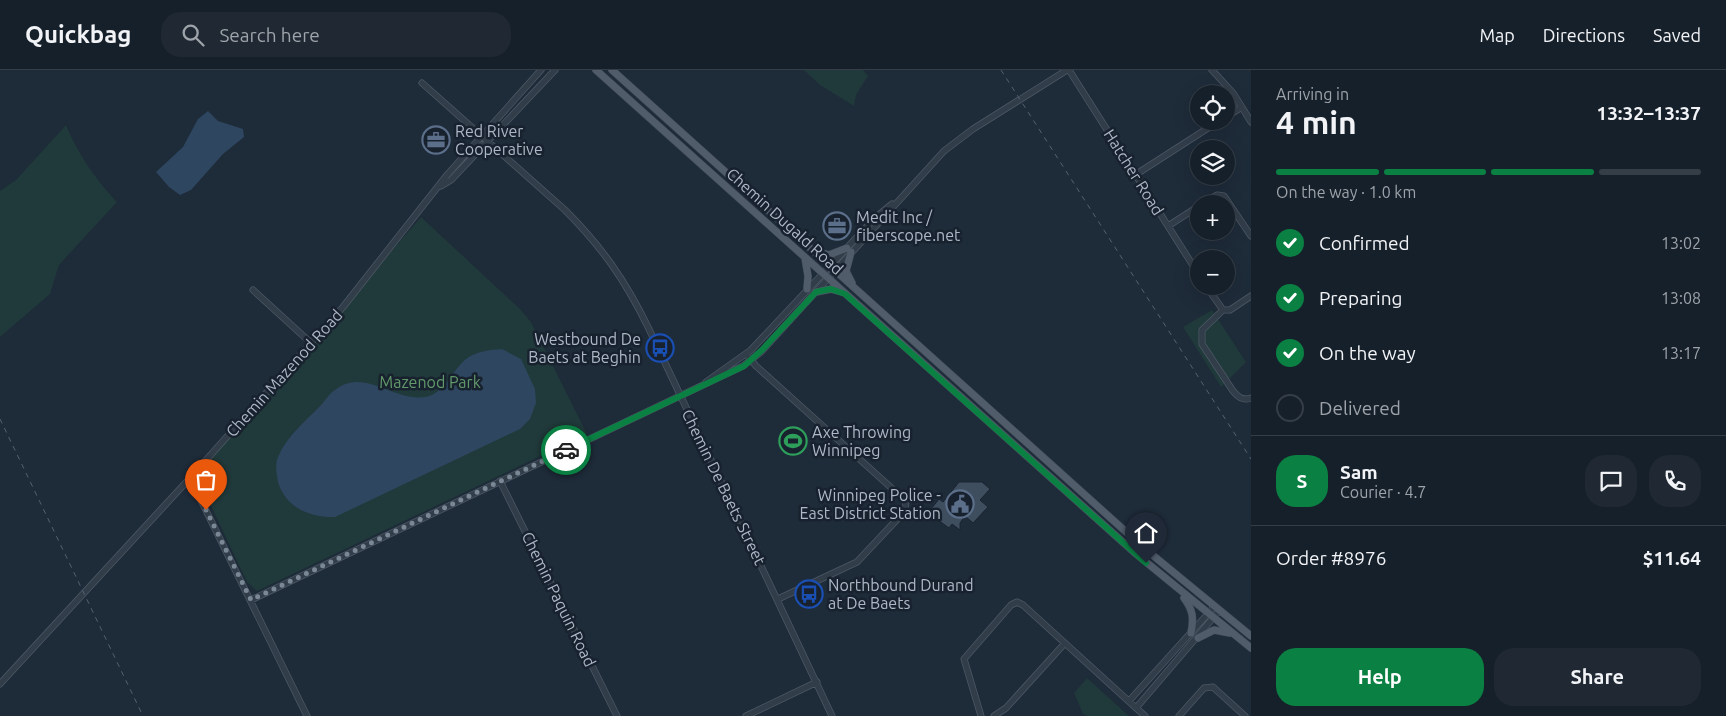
<!DOCTYPE html>
<meta charset="utf-8">
<style>
:root{--surface:#16202b;--page:#1f2833;--text:#f1f3f6;--muted:#9ea3a9;--line:#353e47;--accent:#0b8043}
body{margin:0;font-family:Ubuntu,sans-serif;background:var(--page);color:var(--text);height:100vh;display:flex;flex-direction:column;font-size:19px;white-space:nowrap}
*{box-sizing:border-box;margin:0}
p{font-size:16px;color:var(--muted)}
.icon{flex:none;width:28px;height:28px;fill:none;stroke:currentColor;stroke-width:2;stroke-linecap:round;stroke-linejoin:round}
.map{position:relative;flex:1;overflow:hidden}
.sheet{display:flex;flex-direction:column;background:var(--surface);width:475px}
.sheet>*{flex:none}
.buttons{position:absolute;left:1190px;top:15px;display:grid;gap:10px}
.buttons a{display:grid;place-items:center;width:45px;height:45px;border-radius:50%;background:var(--surface);box-shadow:0 5px 20px #0002,0 0 0 1px var(--line);font-size:25px}
.pin{position:absolute;display:grid;place-items:center;width:42px;height:42px;color:#fff;margin:-51px -21px;border-radius:50% 50% 50% 0;rotate:-45deg;box-shadow:0 0 5px #0007}
.pin .icon{rotate:45deg}
.courier{position:absolute;display:grid;place-items:center;width:50px;height:50px;margin:-25px;border:4px solid #0b8043;border-radius:50%;background:#fff;color:#222;box-shadow:0 1px 6px #0007}
.overview em{font-style:normal;font-weight:600}
.overview div{display:flex;flex-direction:column-reverse}
.overview{display:flex;align-items:center;justify-content:space-between;height:85px;padding:0 25px}
h1{font-size:32px;font-weight:600;line-height:38px}
.bar{display:grid;grid-template-columns:repeat(4,1fr);gap:8px 5px;align-content:center;height:60px;padding:0 25px}
.bar i{height:6px;border-radius:4px;background:var(--line)}
.bar .active{background:var(--accent)}
.bar p{grid-column:span 4}
.line{display:flex;align-items:center;gap:12px;padding:0 25px;border-top:1px solid var(--line)}
.line div{flex:1}
.round{display:grid;place-items:center;flex:none;width:52px;height:52px;border-radius:20px;background:var(--page)}
ol{padding:0 25px;list-style:none}
li{display:flex;align-items:center;gap:15px;height:55px}
li p{margin-inline-start:auto}
li .icon{padding:5px;border-radius:50%;background:var(--accent);color:#fff;stroke-width:4}
li:last-child{color:var(--muted)}
li i{width:28px;height:28px;border:2px solid var(--line);border-radius:50%}
.action{display:flex;gap:10px;margin-top:auto;padding:10px 25px}
.action a{flex:1;height:58px;border-radius:20px;background:var(--accent);color:#fff;font-size:20px;font-weight:600;line-height:58px;text-align:center}
.action a+a{background:var(--page);color:var(--text)}
header{display:flex;align-items:center;gap:30px;box-sizing:border-box;height:70px;padding:0 25px;background:var(--surface);border-bottom:1px solid var(--line)}
header strong{font-size:24px}
nav{display:flex;gap:28px;margin-inline-start:auto;font-size:18px}
.search{width:350px;height:45px;background:var(--page);display:flex;align-items:center;gap:12px;box-sizing:border-box;padding:0 18px;border-radius:20px;color:var(--muted);font-size:19px}
main{display:flex;flex:1;min-height:0}
.map>svg:first-child{display:block}
</style>
<header>
<strong>Quickbag</strong>
<div class="search"><svg class="icon" aria-label="search" viewBox="0 0 24 24"><circle cx="10" cy="10" r="6"/><path d="M15 15l6 6"/></svg>Search here</div>
<nav><a>Map</a><a>Directions</a><a>Saved</a></nav>
</header>
<main>
<div class="map">
<svg width="1251" height="646" viewBox="0 0 1251 646">
<rect width="100%" height="100%" fill="#1e2b39"/>
<path fill="#20393a" d="M804,0H863L868,6L856,25L854,36L820,15Z
M66,55C78,84 96,110 117,132L59,195L50,224L0,267V121L16,110Z
M421,147L520,239L531,252L587,364L257,521L247,512L202,417L199,403L203,397Z
M1212,240L1246,292L1221,317L1183,257Z
M1087,608L1129,646H1087L1083,644L1074,623Z"/>
<path fill="#2e4660" d="M208,41L218,51L243,59L244,67L223,84L191,120L180,125L169,117L156,102L183,77L198,49Z
M502,279L521,289L535,319L536,333L530,349L520,359L335,447C310,448 285,437 278,412C277,405 275,397 277,390C285,367 307,350 322,334C326,329 330,323 335,320C365,297 393,332 425,327C445,324 452,300 466,289C477,281 489,280 502,279Z"/>
<path fill="#3f4e5f" stroke="#1a2430" d="M959,412H982L990,419L980,430L988,437L973,453L965,446L960,453V460L952,454L949,458L938,450L940,447L931,439L939,429L943,432Z"/>
<g fill="none" stroke-linecap="round" stroke-linejoin="round">
<g stroke="#4d5865" stroke-width="7">
<path id="minor" d="M1069,0L1199,205
M1212,0L1233,23L1251,52
M422,13L565,140C602,177 625,210 648,257L832,646
M1226,47L1242,37
M1135,105L1219,51
M441,116L451,110L555,0
M1202,134L1217,125L1224,126L1251,166
M1168,156L1199,136
M1206,216L1223,240H1230L1251,226
M253,220L311,273
M1223,240L1202,260V274L1233,321C1238,327 1243,331 1251,328
M746,284L756,296L906,431L905,441L857,492L778,529
M706,312L751,280L875,148L892,134
M190,408L307,646
M500,411L617,646
M251,530L743,296L762,281L944,81L973,59L1067,0
M0,614L190,408L343,237L447,105L541,0
M1129,631L1214,537
M1136,638L1219,541
M746,646L817,612
M981,646L964,589L1011,535L1017,532L1023,535L1145,646
M994,646L1006,638L1065,573
M1179,646L1204,618L1213,617L1245,646"/>
</g>
<g stroke="#3c4653" stroke-width="8">
<path id="major" d="M596,0L1135,483L1251,578
M612,0L1144,478L1251,566
M816,181L829,185L847,178
M851,182L846,201L852,213
M805,188L808,206L807,219
M816,222L831,219L842,222
M1184,528C1193,540 1194,548 1191,563
M1198,568L1214,560L1230,563"/>
</g>
<use href="#minor" stroke="#323d4a" stroke-width="5.5"/>
<use href="#major" stroke="#505c6a" stroke-width="7"/>
<path stroke="#536171" stroke-width="1" stroke-dasharray="5 5" stroke-linecap="butt" d="M1001,0L1251,389
M0,349L143,646"/>
</g>
<g fill="none" stroke-linecap="round" stroke-linejoin="round">
<path stroke="#7a8795" stroke-width="5" stroke-dasharray="0 9" d="M206,440L251,530L566,380"/>
<path stroke="#0b8043" stroke-width="6" d="M566,380L744,296L762,280L816,222L831,219L845,224L1146,493"/>
</g>
<defs>
<g id="office-ring" transform="scale(1.4375)"><circle r="9.5" fill="#18222e" stroke="#5c6f8a" stroke-width="1.5"/><path d="M-6-3h4V-5.5h4V-3h4V5H-6ZM-1-4.5V-3h2v-1.5ZM-6 0V1H6V0Z" fill="#5c6f8a"/></g>
<g id="bus-ring" transform="scale(1.4375)"><circle r="9.5" fill="#18222e" stroke="#1a4fb4" stroke-width="1.5"/><path d="M-5-6H5V4H4V6H2V4H-2V6H-4V4H-5ZM-3.5-4V0h7V-4ZM-3.5 1.2v1.5H-2V1.2ZM2 1.2v1.5H3.5V1.2Z" fill="#1a4fb4"/></g>
<g id="stadium-ring" transform="scale(1.4375)"><circle r="9.5" fill="#18222e" stroke="#2e9e5b" stroke-width="1.5"/><path d="M0-5a6.5 5 0 1 0 0 10a6.5 5 0 1 0 0-10ZM-3.5-1.8h7v3.6h-7Z" fill="#2e9e5b"/></g>
<g id="civic-ring" transform="scale(1.4375)"><circle r="9.5" fill="#18222e" stroke="#5c6f8a" stroke-width="1.5"/><path d="M-.6-6.5H3V-4.5H.6V-3L4-1V1h2V6H-6V1h2V-1L-.6-3ZM-1.2 2.5V6h2.4V2.5Z" fill="#5c6f8a"/></g>
</defs>
<g fill-rule="evenodd">
<use href="#office-ring" x="436" y="70"/>
<use href="#office-ring" x="837" y="156"/>
<use href="#bus-ring" x="660" y="278"/>
<use href="#stadium-ring" x="793" y="371"/>
<use href="#civic-ring" x="960" y="434"/>
<use href="#bus-ring" x="809" y="524"/>
</g>
<g text-anchor="middle" stroke-width="5" stroke-linejoin="round" paint-order="stroke">
<g font-size="16" fill="#acb8c7" stroke="#18222e" text-anchor="start">
<text x="455" y="67">Red River<tspan x="455" dy="18">Cooperative</tspan></text>
<text x="856" y="153">Medit Inc /<tspan x="856" dy="18">fiberscope.net</tspan></text>
<text x="641" y="275" text-anchor="end">Westbound De<tspan x="641" dy="18">Baets at Beghin</tspan></text>
<text x="812" y="368">Axe Throwing<tspan x="812" dy="18">Winnipeg</tspan></text>
<text x="941" y="431" text-anchor="end">Winnipeg Police -<tspan x="941" dy="18">East District Station</tspan></text>
<text x="828" y="521">Northbound Durand<tspan x="828" dy="18">at De Baets</tspan></text>
</g>
<g font-size="16" fill="#acb8c7" stroke="#18222e">
<text transform="translate(1134 102) rotate(58)" y="6">Hatcher Road</text>
<text transform="translate(785 151) rotate(42)" y="6">Chemin Dugald Road</text>
<text transform="translate(284 303) rotate(-48)" y="6">Chemin Mazenod Road</text>
<text transform="translate(724 417) rotate(64)" y="6">Chemin De Baets Street</text>
<text transform="translate(559 529) rotate(64)" y="6">Chemin Paquin Road</text>
</g>
<g font-size="16" fill="#62996b" stroke="#18222e">
<text x="430" y="318">Mazenod Park</text>
</g>
</g>
</svg>
<div class="buttons">
<a><svg class="icon" aria-label="locate" viewBox="0 0 24 24"><circle cx="12" cy="12" r="6"/><path d="M12 2v4M12 18v4M2 12h4M18 12h4"/></svg></a>
<a><svg class="icon" aria-label="layers" viewBox="0 0 24 24"><path d="M12 4l9 5-9 5-9-5zM3 14l9 5 9-5"/></svg></a>
<a>+</a>
<a>−</a>
</div>
<div class="pin" style="left:206px;top:440px;background:#ea580c"><svg class="icon" aria-label="bag" viewBox="0 0 24 24"><path d="M5 8h14l-1 12H6zM9 8a3 3 0 0 1 6 0"/></svg></div>
<div class="pin" style="left:1146px;top:493px;background:#1f2937"><svg class="icon" aria-label="home" viewBox="0 0 24 24"><path d="M3 11l9-7 9 7M6 9v11h12V9"/></svg></div>
<div class="courier" style="left:566px;top:380px"><svg class="icon" aria-label="car" viewBox="0 0 24 24"><path d="M5 17H2v-5l4-1 3-4h7l3 4 3 1v5h-3M9 17h6M6 11h13"/><circle cx="7" cy="17" r="2"/><circle cx="17" cy="17" r="2"/></svg></div>
</div>
<section class="sheet">
<div class="overview"><div><h1>4 min</h1><p>Arriving in</p></div><em>13:32–13:37</em></div>
<div class="bar"><i class="active"></i><i class="active"></i><i class="active"></i><i></i><p>On the way · 1.0 km</p></div>
<ol>
<li><svg class="icon" aria-label="check" viewBox="0 0 24 24"><path d="M5 12l5 5 9-10"/></svg>Confirmed<p>13:02</p></li>
<li><svg class="icon" aria-label="check" viewBox="0 0 24 24"><path d="M5 12l5 5 9-10"/></svg>Preparing<p>13:08</p></li>
<li><svg class="icon" aria-label="check" viewBox="0 0 24 24"><path d="M5 12l5 5 9-10"/></svg>On the way<p>13:17</p></li>
<li><i></i>Delivered</li>
</ol>
<div class="line" style="height:90px"><b class="round" style="background:var(--accent);color:#fff">S</b><div><b>Sam</b><p>Courier · 4.7</p></div><a class="round"><svg class="icon" aria-label="chat" viewBox="0 0 24 24"><path d="M4 5h16v11H9l-5 4z"/></svg></a><a class="round"><svg class="icon" aria-label="phone" viewBox="0 0 24 24"><path d="M5 4h4l2 5-3 2q2 4 5 5l2-3 5 2v4C11 20 4 13 5 4z"/></svg></a></div>
<div class="line" style="height:65px"><div>Order #8976</div><b>$11.64</b></div>
<div class="action"><a>Help</a><a>Share</a></div>
</section>
</main>
